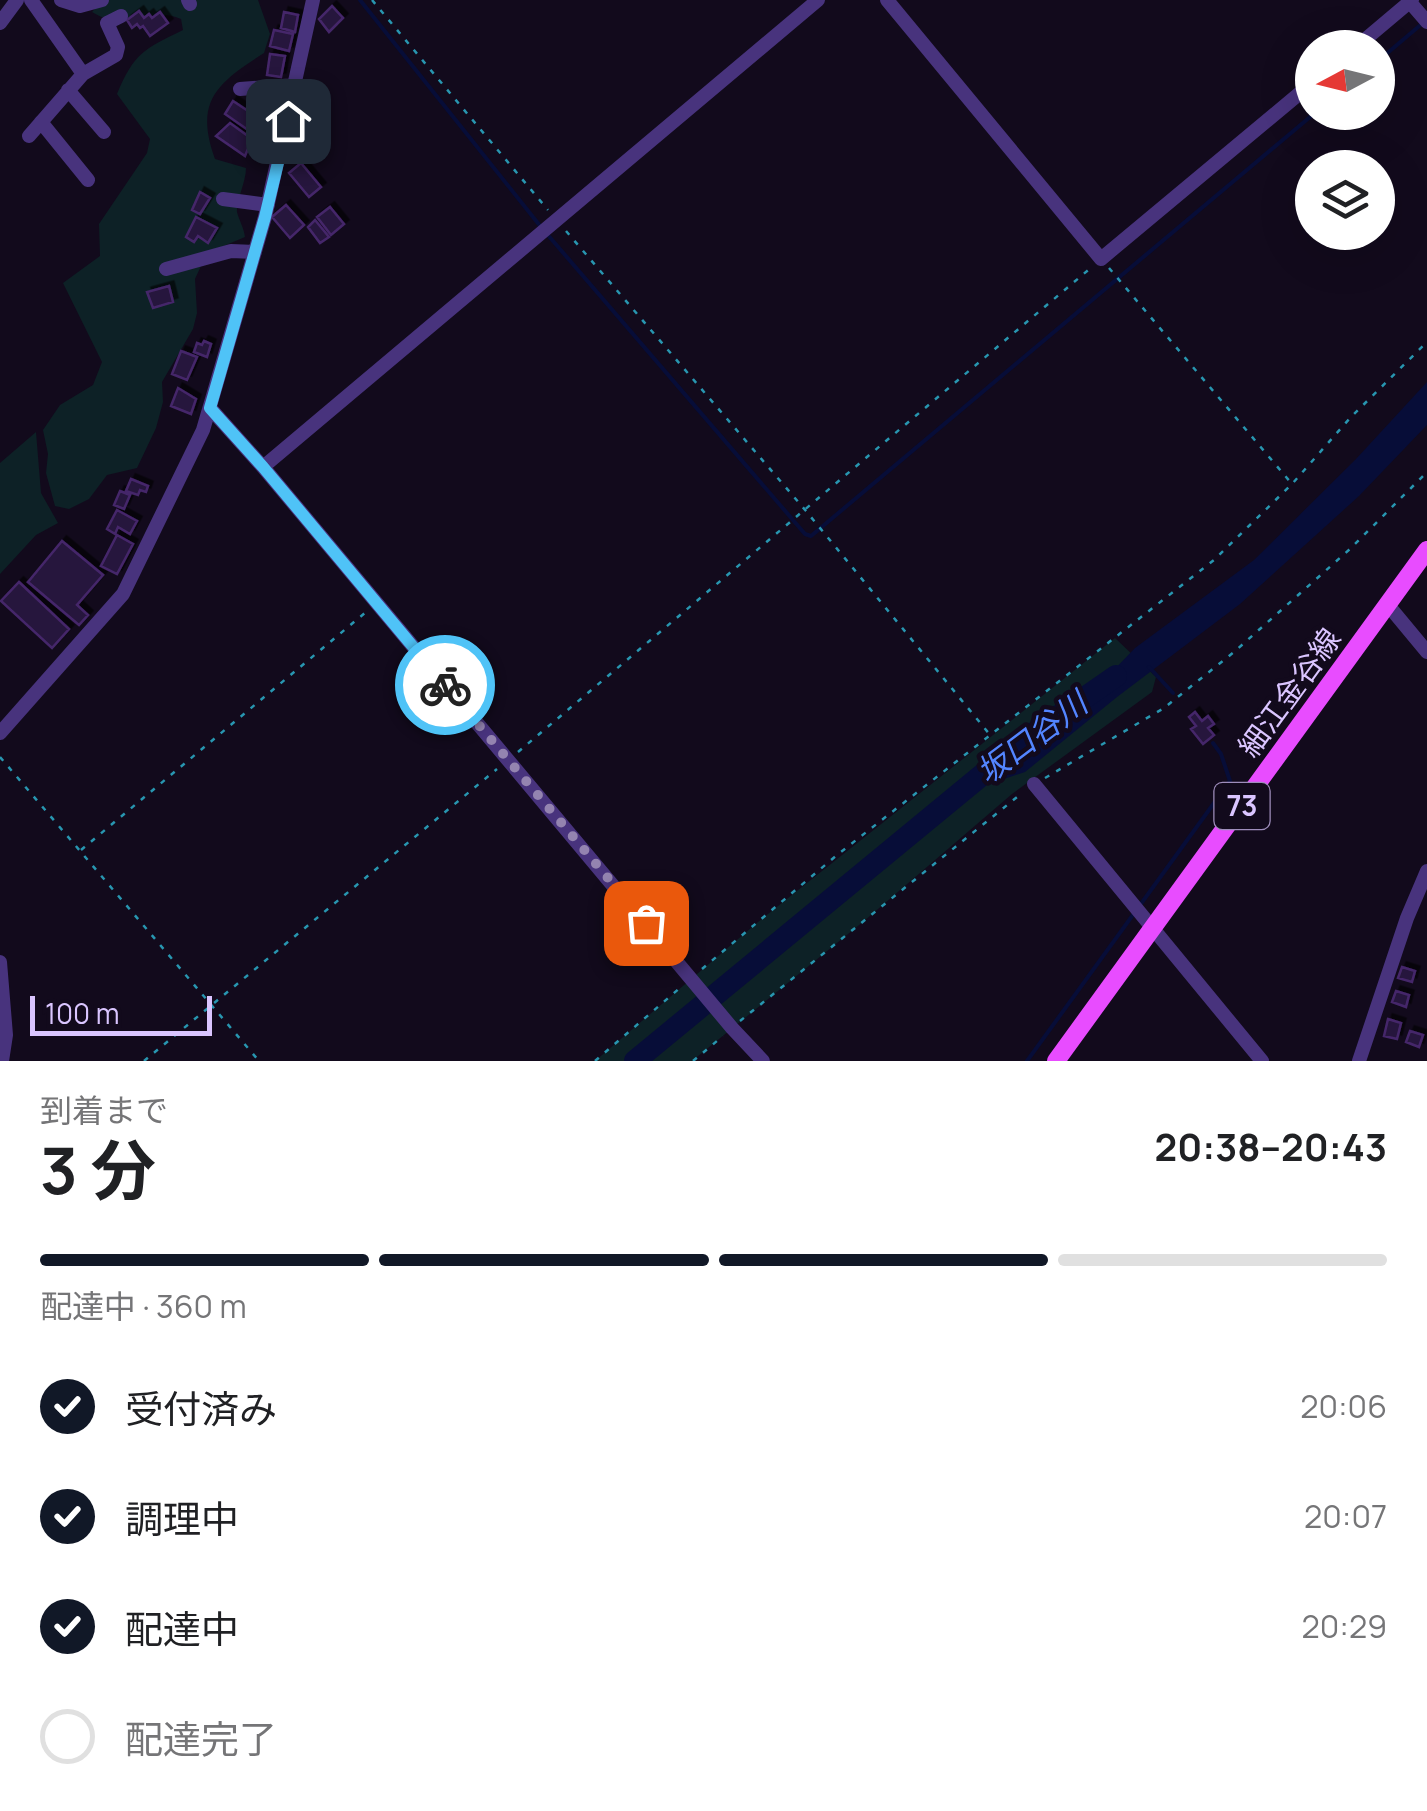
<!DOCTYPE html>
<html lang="ja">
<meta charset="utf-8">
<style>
:root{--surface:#fff;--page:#f6f6f6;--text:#202124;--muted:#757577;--line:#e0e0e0;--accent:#111827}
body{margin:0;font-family:Manrope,"Noto Sans JP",sans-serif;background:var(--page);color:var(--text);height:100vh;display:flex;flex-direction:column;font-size:38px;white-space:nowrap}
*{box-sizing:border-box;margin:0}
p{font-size:32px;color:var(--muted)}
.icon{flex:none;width:55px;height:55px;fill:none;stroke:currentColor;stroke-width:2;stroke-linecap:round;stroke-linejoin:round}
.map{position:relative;height:1061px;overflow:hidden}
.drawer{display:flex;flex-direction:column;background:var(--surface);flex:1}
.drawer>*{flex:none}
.needle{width:65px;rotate:263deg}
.fabs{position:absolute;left:1295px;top:30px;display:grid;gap:20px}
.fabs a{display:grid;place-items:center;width:100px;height:100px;border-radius:50%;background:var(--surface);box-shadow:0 10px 40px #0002;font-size:50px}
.scale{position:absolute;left:30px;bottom:25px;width:182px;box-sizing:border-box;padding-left:10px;border:5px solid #dac5ff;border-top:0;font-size:28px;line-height:35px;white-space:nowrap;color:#dac5ff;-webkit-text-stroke:8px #120a1c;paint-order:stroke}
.pin{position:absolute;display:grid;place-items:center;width:85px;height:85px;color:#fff;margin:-42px;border-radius:20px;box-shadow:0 5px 15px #0006}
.courier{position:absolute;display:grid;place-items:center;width:100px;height:100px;margin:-50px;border:8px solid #4fc3f7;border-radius:50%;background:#fff;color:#222;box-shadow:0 2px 12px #0007}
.headline em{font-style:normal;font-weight:700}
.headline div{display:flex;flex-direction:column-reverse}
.headline{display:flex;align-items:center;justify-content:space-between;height:170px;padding:0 40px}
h1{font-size:65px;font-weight:700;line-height:75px}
.bar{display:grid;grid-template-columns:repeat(4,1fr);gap:15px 10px;align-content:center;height:120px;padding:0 40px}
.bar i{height:12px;border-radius:8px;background:var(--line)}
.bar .active{background:var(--accent)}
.bar p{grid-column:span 4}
ol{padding:0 40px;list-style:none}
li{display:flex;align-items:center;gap:30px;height:110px}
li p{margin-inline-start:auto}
li .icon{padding:10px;border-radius:50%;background:var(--accent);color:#fff;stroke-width:4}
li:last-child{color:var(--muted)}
li i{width:55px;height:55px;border:5px solid var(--line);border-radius:50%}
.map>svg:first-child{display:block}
</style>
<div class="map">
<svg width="1427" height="1061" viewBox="0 0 1427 1061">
<defs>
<filter id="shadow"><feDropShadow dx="4.5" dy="-4.5" stdDeviation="0" flood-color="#0009"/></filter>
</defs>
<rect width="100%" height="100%" fill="#120a1c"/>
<path fill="#0d2126" d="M103,0H258L270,34L264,53C217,83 194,101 215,159L246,168C246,182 236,201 237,212C239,220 244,228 245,237L207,253L195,279L197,313L193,329L162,382L163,402L156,428L137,468L107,475L89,499L69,509L55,506L46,473L48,454L43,430L60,405L93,385L102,362L63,283L100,256L99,224L147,153L150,139L117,94C134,53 144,49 183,30L181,19C147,4 130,35 92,12Z
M36,432L41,493L58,523L36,535L0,574V463Z
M1115,638L1156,677L1152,692L1012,794L864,921L692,1061H595L758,922Z"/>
<path fill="#070d38" d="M1427,382V425L1359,496L1240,604L1117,697L1025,772L959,794L1002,758L1062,724L1135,648L1254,560L1356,459Z"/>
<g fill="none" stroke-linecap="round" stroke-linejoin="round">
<path stroke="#070d38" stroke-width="4" d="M360,0L541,227
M1378,61L1424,22
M547,234L805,534L811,536L1316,112
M1149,667L1173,693
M1027,1061L1230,781L1221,754L1213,743"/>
<path stroke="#070d38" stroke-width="22" d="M635,1061L1028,737L1116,676"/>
</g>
<path fill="#27163d" stroke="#45276a" stroke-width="2.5" filter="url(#shadow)" d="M332,6L343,18L329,32L319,19Z
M139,11L144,18L149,14L152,18L160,12L168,23L150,36L143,26L140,28L137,24L132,28L127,20Z
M284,12L298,15L295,32L281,28Z
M274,30L293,34L289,51L270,46Z
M270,54L285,56L281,77L267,75Z
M233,101L260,119L251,132L225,114Z
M230,123L252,139L245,156L216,136Z
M301,163L321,187L309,197L289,173Z
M200,192L210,198L200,214L192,210Z
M286,205L304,225L290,238L272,217Z
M330,207L344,224L331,235L317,217Z
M196,217L217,228L208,243L198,236L194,242L186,237Z
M315,220L329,237L320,243L308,227Z
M169,286L173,302L153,308L147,292Z
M204,341L211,344L207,357L194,352L197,343L202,345Z
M181,351L197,357L187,380L172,374Z
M178,388L196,399L191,414L171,406Z
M131,479L148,486L146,492L140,490L138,495L126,491Z
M120,491L130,495L124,509L114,505Z
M117,510L137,521L130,534L118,527L115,534L107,529Z
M117,535L133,544L117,574L101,566Z
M62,541L103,575L77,605L88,615L79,625L28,582Z
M19,582L69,629L52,648L1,601Z
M1195,712L1202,721L1208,716L1214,724L1208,728L1214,735L1203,744L1191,729L1196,726L1189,717Z
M1402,967L1415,971L1412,982L1398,978Z
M1396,991L1409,995L1406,1007L1392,1002Z
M1388,1019L1401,1023L1397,1039L1384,1036Z
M1410,1031L1423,1035L1419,1047L1406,1042Z"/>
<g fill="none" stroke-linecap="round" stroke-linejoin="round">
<path stroke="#2896b0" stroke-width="2.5" stroke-dasharray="5 8" stroke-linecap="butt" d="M372,0L548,210
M566,231L806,511L991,736
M1109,268L1292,484
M518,752L1093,266
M0,757L259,1061
M1045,778L1164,708L1234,652L1350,549L1427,472
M81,850L366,612
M702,969L837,855L1214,560L1292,484L1351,417L1427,342
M740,1021L1022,793
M144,1061L497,769
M595,1061L681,987
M693,1061L723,1036"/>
<path stroke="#48337d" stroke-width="14" d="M61,0L80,6L102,0
M188,0L190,4
M887,0L1101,259L1312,83
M1408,0L1427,22
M0,23L17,0
M1355,48L1412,0
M83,74L116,55L118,47L107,23L121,16
M240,89L296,85
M68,90L104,132
M41,122L88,180
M29,136L83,74L31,0
M223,199L268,205
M166,269L231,251L255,252
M210,408L263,467L732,1028L763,1061
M263,467L818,0
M1388,605L1427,652
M0,733L123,594L203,430L265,217L313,0
M1034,784L1262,1061
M0,962L6,1035L2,1061
M1359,1061L1407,918L1427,871"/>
<path stroke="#e84cff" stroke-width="18" d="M1056,1061L1427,550"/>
</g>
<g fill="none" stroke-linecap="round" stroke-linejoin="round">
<path stroke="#9484b0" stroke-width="10" stroke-dasharray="0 18" d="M445,685L646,923"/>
<path stroke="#4fc3f7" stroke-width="12" d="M288,121L265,217L210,408L263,467L445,685"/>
</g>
<g text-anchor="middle" stroke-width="9" stroke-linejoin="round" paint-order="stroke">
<rect fill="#120a1c" stroke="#9e8dbb" stroke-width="2.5" x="1214.5" y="783" width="55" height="46" rx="8"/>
<g font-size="28" font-weight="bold" fill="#dac5ff">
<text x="1242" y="816">73</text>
</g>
<g font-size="30" fill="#dac5ff" stroke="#120a1c">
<text transform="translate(1290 693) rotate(-54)" y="10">細江金谷線</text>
</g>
<g font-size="32" font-style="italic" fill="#5385ff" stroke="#120a1c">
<text transform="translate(1032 738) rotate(-37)" y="11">坂口谷川</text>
</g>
</g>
</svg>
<div class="fabs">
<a><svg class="needle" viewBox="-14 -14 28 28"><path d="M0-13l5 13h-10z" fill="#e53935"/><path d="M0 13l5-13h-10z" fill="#757577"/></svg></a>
<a><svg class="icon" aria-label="layers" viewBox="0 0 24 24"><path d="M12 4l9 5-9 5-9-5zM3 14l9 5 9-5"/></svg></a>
</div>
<div class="scale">100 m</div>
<div class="pin" style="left:646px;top:923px;background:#ea580c"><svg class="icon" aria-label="bag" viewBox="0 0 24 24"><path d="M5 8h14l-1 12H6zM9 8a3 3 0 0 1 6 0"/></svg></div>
<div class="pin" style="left:288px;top:121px;background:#1f2937"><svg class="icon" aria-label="home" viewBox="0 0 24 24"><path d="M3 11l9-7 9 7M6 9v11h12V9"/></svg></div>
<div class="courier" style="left:445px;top:685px"><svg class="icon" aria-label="bike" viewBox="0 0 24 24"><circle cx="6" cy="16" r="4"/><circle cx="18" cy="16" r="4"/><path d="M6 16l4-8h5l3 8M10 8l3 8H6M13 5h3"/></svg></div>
</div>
<section class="drawer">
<div class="headline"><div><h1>3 分</h1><p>到着まで</p></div><em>20:38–20:43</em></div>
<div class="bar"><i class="active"></i><i class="active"></i><i class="active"></i><i></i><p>配達中 · 360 m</p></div>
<ol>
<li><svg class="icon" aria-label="check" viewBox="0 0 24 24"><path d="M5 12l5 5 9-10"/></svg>受付済み<p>20:06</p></li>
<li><svg class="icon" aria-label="check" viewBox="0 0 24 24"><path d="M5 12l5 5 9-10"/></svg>調理中<p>20:07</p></li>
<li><svg class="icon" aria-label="check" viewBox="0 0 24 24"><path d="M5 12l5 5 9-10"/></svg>配達中<p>20:29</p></li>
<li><i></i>配達完了</li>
</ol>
</section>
